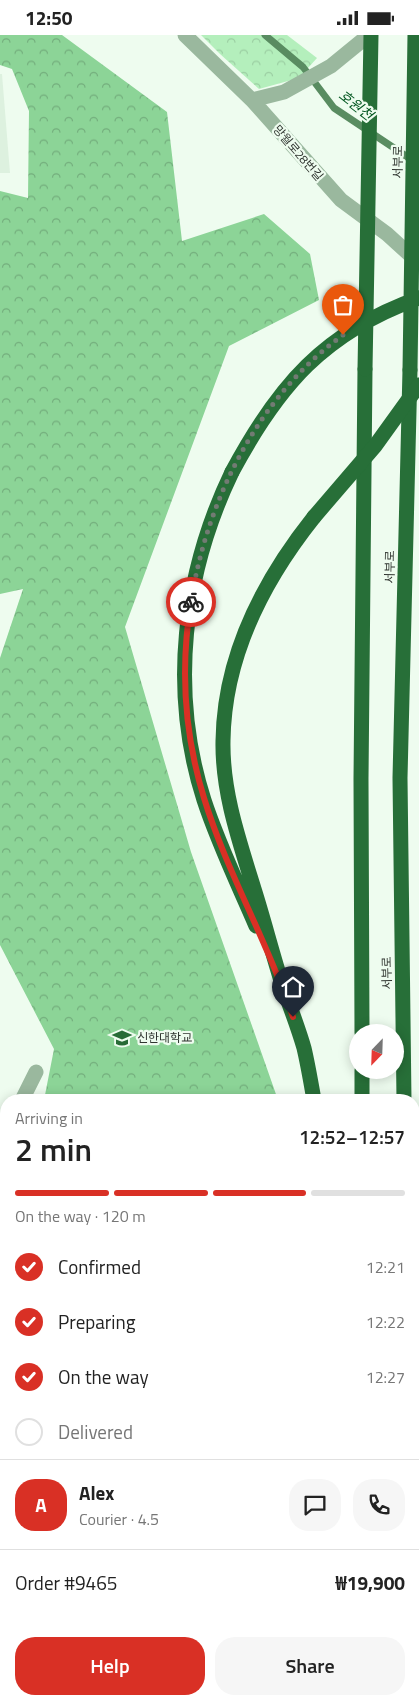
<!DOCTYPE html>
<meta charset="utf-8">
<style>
:root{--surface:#fff;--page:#f6f6f6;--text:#222;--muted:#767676;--line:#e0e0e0;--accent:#d93025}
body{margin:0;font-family:"Titillium Web","Noto Sans KR",sans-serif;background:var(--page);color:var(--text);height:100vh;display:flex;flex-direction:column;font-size:19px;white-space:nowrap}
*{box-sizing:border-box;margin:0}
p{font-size:16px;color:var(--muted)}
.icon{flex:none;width:28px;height:28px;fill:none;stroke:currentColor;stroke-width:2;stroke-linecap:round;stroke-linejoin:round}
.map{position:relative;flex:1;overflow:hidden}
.panel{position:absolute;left:0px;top:1059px;width:420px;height:611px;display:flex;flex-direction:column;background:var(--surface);border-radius:20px 20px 0 0;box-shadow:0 2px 12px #0003}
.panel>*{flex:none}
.needle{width:32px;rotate:203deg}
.controls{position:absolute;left:349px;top:989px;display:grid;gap:10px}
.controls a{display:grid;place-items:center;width:55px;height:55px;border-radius:50%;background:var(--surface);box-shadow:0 2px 12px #0003;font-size:25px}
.pin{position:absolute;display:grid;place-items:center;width:42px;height:42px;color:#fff;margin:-51px -21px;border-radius:50% 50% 50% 0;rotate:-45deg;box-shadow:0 0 5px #0007}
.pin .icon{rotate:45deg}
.courier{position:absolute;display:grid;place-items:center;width:50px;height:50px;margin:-25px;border:4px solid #d93025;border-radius:50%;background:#fff;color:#222;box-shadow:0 1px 6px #0007}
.head em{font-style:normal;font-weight:600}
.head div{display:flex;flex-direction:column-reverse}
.head{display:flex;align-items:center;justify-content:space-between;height:85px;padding:0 15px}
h1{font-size:32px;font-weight:600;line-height:38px}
.bar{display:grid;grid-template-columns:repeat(4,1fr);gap:8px 5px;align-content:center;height:60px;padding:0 15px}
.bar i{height:6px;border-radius:4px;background:var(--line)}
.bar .selected{background:var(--accent)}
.bar p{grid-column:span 4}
.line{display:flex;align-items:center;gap:12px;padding:0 15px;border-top:1px solid var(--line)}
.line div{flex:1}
.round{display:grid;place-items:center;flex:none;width:52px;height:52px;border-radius:20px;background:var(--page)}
ol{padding:0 15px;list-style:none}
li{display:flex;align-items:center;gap:15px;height:55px}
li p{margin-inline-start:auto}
li .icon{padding:5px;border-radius:50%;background:var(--accent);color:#fff;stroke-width:4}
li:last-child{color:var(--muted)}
li i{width:28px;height:28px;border:2px solid var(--line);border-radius:50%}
.primary-button{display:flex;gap:10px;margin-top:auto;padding:10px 15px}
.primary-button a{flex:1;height:58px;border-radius:20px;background:var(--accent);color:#fff;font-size:20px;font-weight:600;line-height:58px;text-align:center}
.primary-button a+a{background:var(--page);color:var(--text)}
.status{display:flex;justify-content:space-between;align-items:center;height:35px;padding:0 25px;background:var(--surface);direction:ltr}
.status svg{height:14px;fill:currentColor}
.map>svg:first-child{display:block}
</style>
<div class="status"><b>12:50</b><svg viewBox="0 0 49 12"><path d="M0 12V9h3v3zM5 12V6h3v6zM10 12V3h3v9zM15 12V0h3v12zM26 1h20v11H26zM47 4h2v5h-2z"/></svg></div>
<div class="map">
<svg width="419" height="1669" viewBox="0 0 419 1669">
<defs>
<pattern id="forest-crowns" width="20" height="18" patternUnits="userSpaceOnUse" patternTransform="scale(1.25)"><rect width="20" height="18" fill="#8cd497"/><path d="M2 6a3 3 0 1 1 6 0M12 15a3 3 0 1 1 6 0" fill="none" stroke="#73ad7c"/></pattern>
<pattern id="park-crowns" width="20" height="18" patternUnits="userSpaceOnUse" patternTransform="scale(1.25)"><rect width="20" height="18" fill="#b4efbc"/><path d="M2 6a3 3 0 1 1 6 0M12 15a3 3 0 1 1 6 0" fill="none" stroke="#9bcea2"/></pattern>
</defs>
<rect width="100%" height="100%" fill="#eefcef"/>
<path fill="#ddf1df" d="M0,39H2L10,138H0Z"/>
<path fill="#b4efbc" d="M6,1199V1262L0,1257V1206Z"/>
<path fill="url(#forest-crowns)" d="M0,0H62L167,77L182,206L264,179L310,219L319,265L229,311L125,592L191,817L278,1065H44L54,1014L0,910V623L23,554L0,559V156L28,163L29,76L12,34L0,30Z
M0,1292L6,1297V1367L0,1369Z
M0,1505L6,1507V1664H233L223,1669H0Z"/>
<path fill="url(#park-crowns)" d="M201,0H287L317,23L299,43L259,54L220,19Z"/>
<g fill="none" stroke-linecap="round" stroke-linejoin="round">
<path stroke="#598c61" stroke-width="7" d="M265,0L303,32L334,73L412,125"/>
<path stroke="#c8d4c9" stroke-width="15" stroke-dasharray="15 8" stroke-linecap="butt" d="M414,1557L419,1558"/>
<path stroke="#9ab89e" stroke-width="15" d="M185,0L252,65L341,165L387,199L419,228
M252,65L284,57L331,31L369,0
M22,1065L36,1037
M0,1100L6,1096
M0,1454H6"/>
<path stroke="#276f38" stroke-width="15" d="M232,437C183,539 169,656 204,765C218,808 238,849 256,891
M314,482C263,546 224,623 223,706C222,758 240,808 255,857C265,889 273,921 283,952C290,972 298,992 304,1013C308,1030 311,1048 314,1065
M362,998L361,744L365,334
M362,1035V1065
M404,1065L400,743L410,335
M298,1664V1669
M407,1664V1669
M358,1669V1664"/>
<path stroke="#276f38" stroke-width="15" d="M365,334L371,0
M410,335L415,0
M232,437C278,351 324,297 419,263
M314,482L375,411L419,350"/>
</g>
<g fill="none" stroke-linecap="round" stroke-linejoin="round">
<path stroke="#727b73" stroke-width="5" stroke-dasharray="0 9" d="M191,567C207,464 258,362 343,300"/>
<path stroke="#d93025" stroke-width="6" d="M191,567C180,633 184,698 204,763C227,838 268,907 293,982"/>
</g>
<defs>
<g id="university-bare" transform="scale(1.5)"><path d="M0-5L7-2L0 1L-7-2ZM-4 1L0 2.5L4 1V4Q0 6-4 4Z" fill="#276b36" stroke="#eefcef" stroke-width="2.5" paint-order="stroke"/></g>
</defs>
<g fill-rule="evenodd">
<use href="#university-bare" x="122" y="1003"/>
</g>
<g text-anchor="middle" stroke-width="4.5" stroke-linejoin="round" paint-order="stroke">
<g font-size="12" fill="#303530" stroke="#eefcef">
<text transform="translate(298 118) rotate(49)" y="4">망월로28번길</text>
<text transform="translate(398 127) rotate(-89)" y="4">서부로</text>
<text transform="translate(390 532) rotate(-89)" y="4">서부로</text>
<text transform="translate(387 938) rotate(-91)" y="4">서부로</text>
</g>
<g font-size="12" fill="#303530" stroke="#eefcef" text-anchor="start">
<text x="137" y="1007">신한대학교</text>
</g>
<g font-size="14" font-style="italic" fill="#00561f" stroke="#eefcef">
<text transform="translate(356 70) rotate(38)" y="5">호원천</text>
</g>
</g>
</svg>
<div class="controls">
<a><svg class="needle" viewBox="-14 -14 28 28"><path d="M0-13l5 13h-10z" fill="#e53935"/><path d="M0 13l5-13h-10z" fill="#767676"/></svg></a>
</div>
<div class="pin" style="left:343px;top:300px;background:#ea580c"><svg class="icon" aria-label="bag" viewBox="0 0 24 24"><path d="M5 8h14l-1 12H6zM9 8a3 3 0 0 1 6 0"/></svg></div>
<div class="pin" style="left:293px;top:982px;background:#1f2937"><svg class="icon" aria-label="home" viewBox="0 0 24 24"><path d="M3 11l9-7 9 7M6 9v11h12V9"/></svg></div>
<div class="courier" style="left:191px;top:567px"><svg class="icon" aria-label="bike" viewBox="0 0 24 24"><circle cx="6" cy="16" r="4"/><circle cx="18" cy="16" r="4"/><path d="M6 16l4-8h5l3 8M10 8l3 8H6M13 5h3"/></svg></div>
<section class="panel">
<div class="head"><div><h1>2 min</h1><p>Arriving in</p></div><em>12:52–12:57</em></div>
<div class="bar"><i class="selected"></i><i class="selected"></i><i class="selected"></i><i></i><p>On the way · 120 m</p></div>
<ol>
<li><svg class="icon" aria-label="check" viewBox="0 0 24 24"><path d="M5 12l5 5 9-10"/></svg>Confirmed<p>12:21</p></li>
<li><svg class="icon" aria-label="check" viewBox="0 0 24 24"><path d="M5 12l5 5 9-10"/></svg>Preparing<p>12:22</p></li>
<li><svg class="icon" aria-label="check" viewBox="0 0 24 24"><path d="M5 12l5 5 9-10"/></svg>On the way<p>12:27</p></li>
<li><i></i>Delivered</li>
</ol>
<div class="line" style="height:90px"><b class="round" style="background:var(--accent);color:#fff">A</b><div><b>Alex</b><p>Courier · 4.5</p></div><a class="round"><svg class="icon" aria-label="chat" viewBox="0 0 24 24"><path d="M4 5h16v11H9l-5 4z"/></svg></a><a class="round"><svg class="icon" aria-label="phone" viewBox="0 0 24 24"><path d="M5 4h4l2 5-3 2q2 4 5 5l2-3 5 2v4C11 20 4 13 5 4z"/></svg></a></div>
<div class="line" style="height:65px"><div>Order #9465</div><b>₩19,900</b></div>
<div class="primary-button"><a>Help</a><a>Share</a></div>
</section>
</div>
